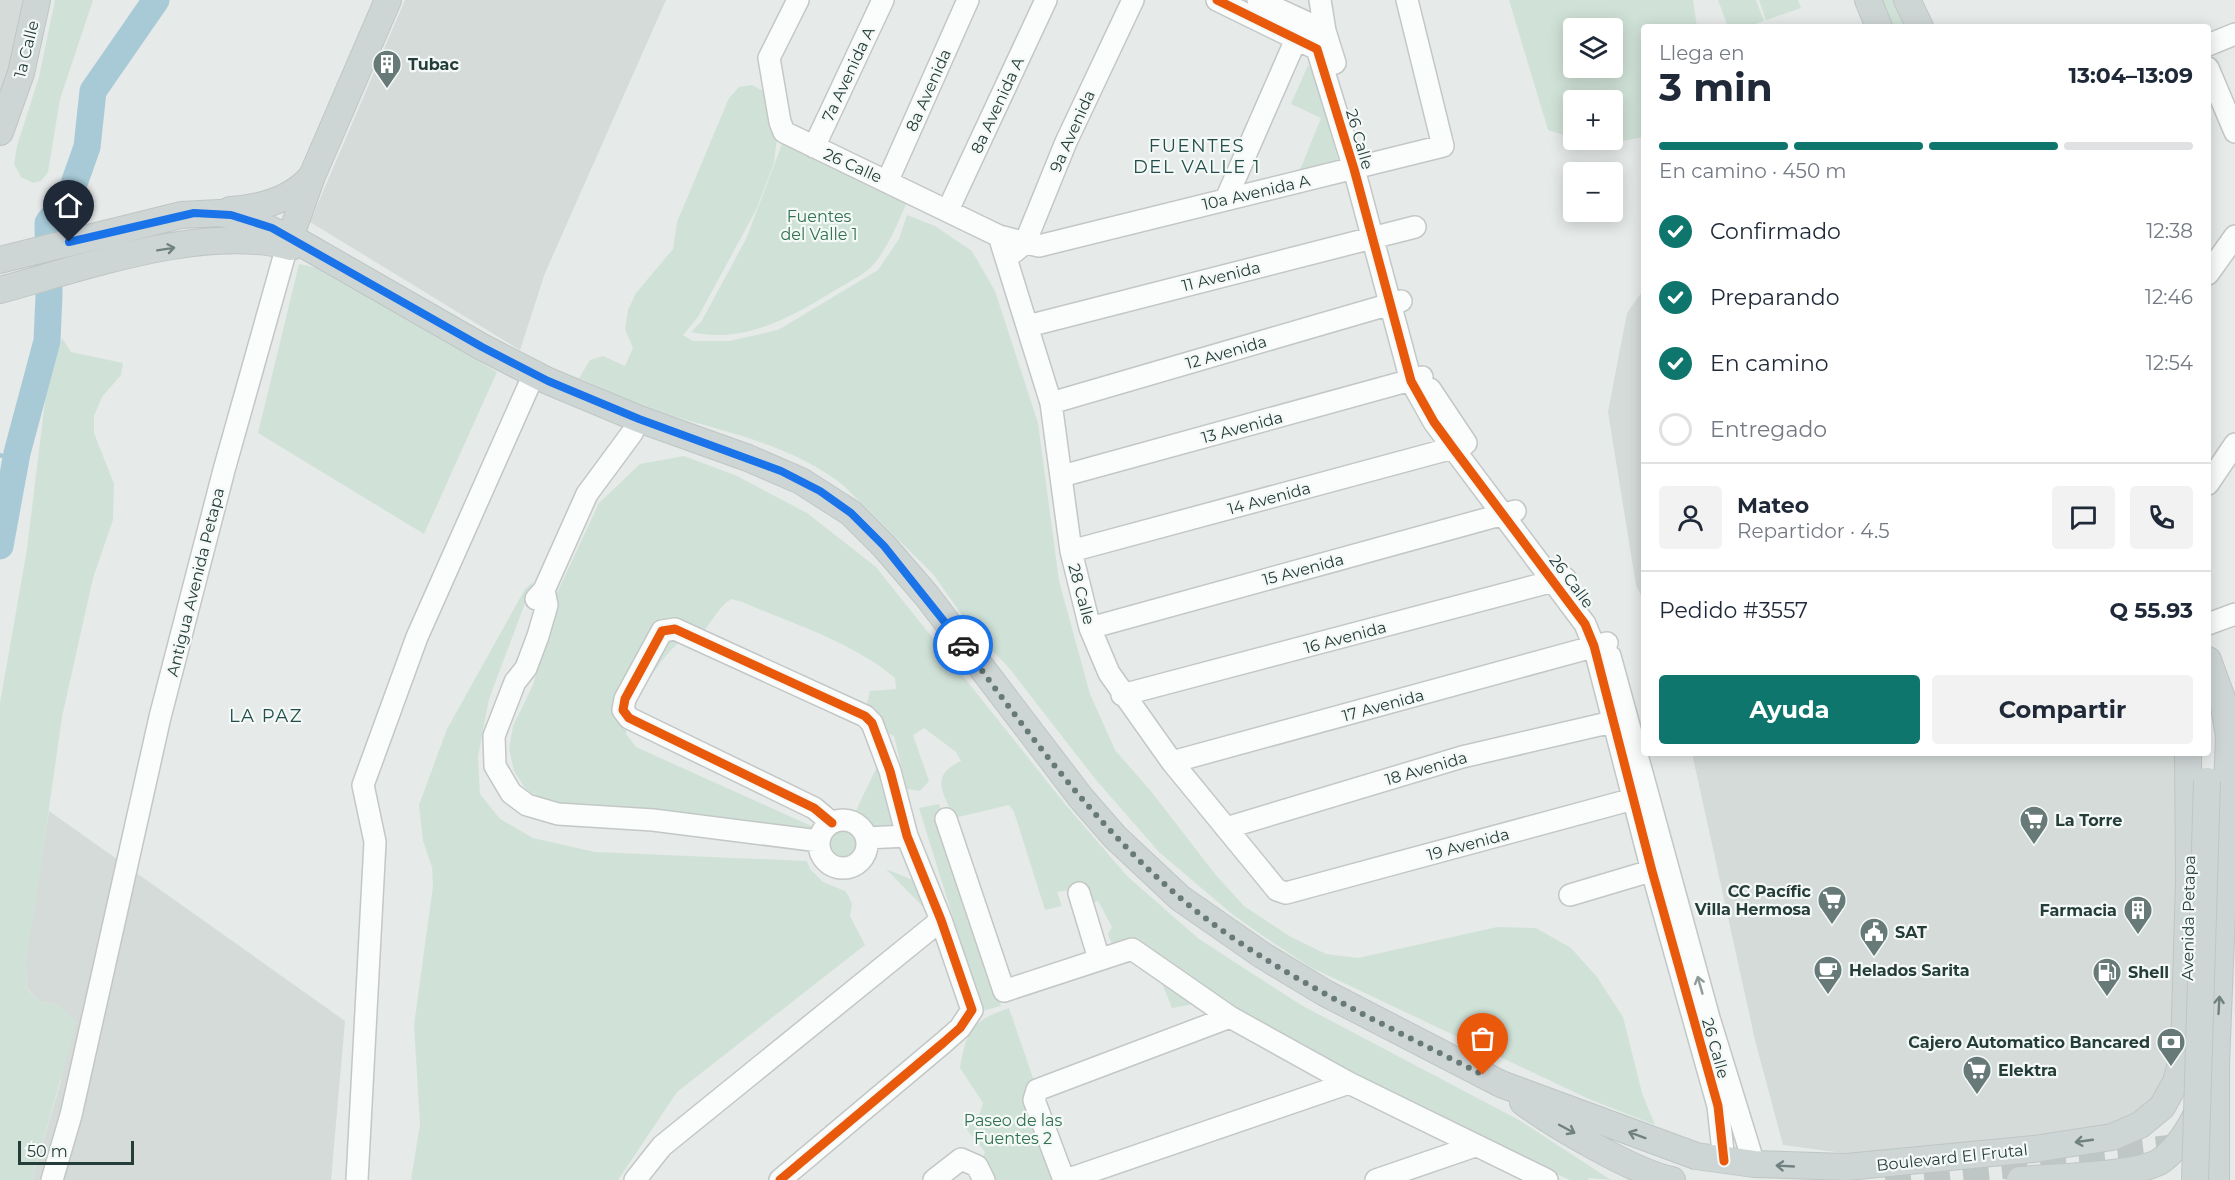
<!DOCTYPE html>
<html lang="es">
<meta charset="utf-8">
<style>
:root{--surface:#fff;--page:#f2f2f3;--text:#1f2937;--muted:#747a83;--line:#e0e1e3;--accent:#0f766e}
body{margin:0;font-family:Montserrat,sans-serif;background:var(--page);color:var(--text);height:100vh;display:flex;flex-direction:column;font-size:22px;white-space:nowrap}
*{box-sizing:border-box;margin:0}
p{font-size:20px;color:var(--muted)}
.icon{flex:none;width:33px;height:33px;fill:none;stroke:currentColor;stroke-width:2;stroke-linecap:round;stroke-linejoin:round}
.map{position:relative;flex:1;overflow:hidden}
.sheet{position:absolute;left:1641px;top:24px;width:570px;height:732px;display:flex;flex-direction:column;background:var(--surface);border-radius:6px;box-shadow:0 3px 15px #0003}
.sheet>*{flex:none}
.buttons{position:absolute;left:1563px;top:18px;display:grid;gap:12px}
.buttons a{display:grid;place-items:center;width:60px;height:60px;border-radius:6px;background:var(--surface);box-shadow:0 3px 15px #0003;font-size:30px}
.scale{position:absolute;left:18px;bottom:15px;width:116px;box-sizing:border-box;padding-left:6px;border:3px solid #243d39;border-top:0;font-size:16px;line-height:21px;white-space:nowrap;color:#243d39;-webkit-text-stroke:4px #f4f9f7;paint-order:stroke}
.pin{position:absolute;display:grid;place-items:center;width:51px;height:51px;color:#fff;margin:-62px -26px;border-radius:50% 50% 50% 0;rotate:-45deg;box-shadow:0 0 6px #0007}
.pin .icon{rotate:45deg}
.courier{position:absolute;display:grid;place-items:center;width:60px;height:60px;margin:-30px;border:4px solid #1a73e8;border-radius:50%;background:#fff;color:#222;box-shadow:0 2px 8px #0007}
.head em{font-style:normal;font-weight:700}
.head div{display:flex;flex-direction:column-reverse}
.head{display:flex;align-items:center;justify-content:space-between;height:102px;padding:0 18px}
h1{font-size:39px;font-weight:700;line-height:45px}
.bar{display:grid;grid-template-columns:repeat(4,1fr);gap:9px 6px;align-content:center;height:72px;padding:0 18px}
.bar i{height:8px;border-radius:4px;background:var(--line)}
.bar .on{background:var(--accent)}
.bar p{grid-column:span 4}
.line{display:flex;align-items:center;gap:15px;padding:0 18px;border-top:2px solid var(--line)}
.line div{flex:1}
.round{display:grid;place-items:center;flex:none;width:63px;height:63px;border-radius:6px;background:var(--page)}
ol{padding:0 18px;list-style:none}
li{display:flex;align-items:center;gap:18px;height:66px}
li p{margin-inline-start:auto}
li .icon{padding:6px;border-radius:50%;background:var(--accent);color:#fff;stroke-width:4}
li:last-child{color:var(--muted)}
li i{width:33px;height:33px;border:3px solid var(--line);border-radius:50%}
.button{display:flex;gap:12px;margin-top:auto;padding:12px 18px}
.button a{flex:1;height:69px;border-radius:6px;background:var(--accent);color:#fff;font-size:24px;font-weight:700;line-height:69px;text-align:center}
.button a+a{background:var(--page);color:var(--text)}
.map>svg:first-child{display:block}
</style>
<div class="map">
<svg width="2235" height="1180" viewBox="0 0 2235 1180">
<rect width="100%" height="100%" fill="#e6eae9"/>
<path fill="#d4dbd9" d="M0,0H25L0,104Z
M405,0H666L545,273L520,350L310,222Z
M1644,289V602L1636,585L1608,412L1627,313Z
M1692,753H2178V1056L2163,1091L2144,1110L2107,1129L2066,1139L1851,1154L1783,1145L1755,1040Z
M49,811L345,1021L331,1180H32L61,1081L60,1006L39,1001L27,988L25,962Z"/>
<path fill="#d0e2d8" fill-rule="evenodd" d="M55,0H93L60,99L48,172L41,181L33,183L21,177L14,164L17,146L39,77Z
M1509,0H1693L1697,27H1644V137L1595,146L1577,140H1612V100H1574L1573,138L1548,130ZM1574,28H1612V68H1574Z
M1718,0H1756L1764,21L1746,27H1728Z
M1759,0H1798L1801,8L1766,20Z
M1880,0H1902L1914,27H1893Z
M1308,65L1315,76L1340,167L1296,180L1321,118L1291,104Z
M752,85L763,91L777,137L774,163L756,210L698,317L683,335L693,341H729L778,330L878,270L899,239L907,215L935,226L972,251L995,291L1038,423L1059,581L1090,694L1115,750L1150,790L1215,874L1244,906L1291,937L1326,954L1358,958L1497,927L1536,928L1571,948L1597,977L1623,1017L1642,1093L1655,1125L1589,1099L1346,984L1310,967L1266,938L1232,914L1159,852L1096,780L1009,668L969,625L933,574L844,486C791,443 719,431 656,411C630,402 604,389 579,378L590,360L603,356L625,366L633,348L625,329L628,310L636,293L673,249L677,222L729,98L739,87Z
M784,139L909,198C898,221 887,253 868,270C856,279 841,286 829,294C788,319 742,344 691,332L701,322L746,239Z
M299,264L318,268L497,372L424,534L258,433Z
M62,338L71,352L123,363L121,375L102,397L94,416V433L114,484L113,520L93,578L62,717L34,913L25,962L27,989L39,1001L60,1006L77,1022L32,1180H0V703L27,549L46,393Z
M684,456L737,476L807,513L876,567L1065,804L1127,876L1199,939L1301,1005L1519,1120L1611,1180L1589,1178L1588,1180H1570L1453,1128L1112,945L1108,934L1112,927L1098,901L1083,906L1076,889L1057,892L1062,906L1045,910L1014,812L1009,805L954,818C943,792 929,776 961,761L956,752L924,728L913,735L929,781L920,791L907,789L894,736L870,724L866,708L870,691L896,689L895,678C852,642 793,624 742,602L731,599C718,608 712,622 701,634C695,641 683,639 676,645C657,663 628,708 626,734L636,747L818,829L810,838L586,809L540,800L525,788L514,771L509,749L513,726L533,685L545,644L548,612L599,503L640,464Z
M533,582L489,699L478,757L480,794L500,819L533,838L595,852L807,861L810,869L823,882L845,891L848,895L852,904L850,916L865,945L677,1092L618,1180H411L420,1124L414,1025L433,886L432,867L423,841L419,805L447,729L525,589Z
M882,756L898,825L881,834L852,822C862,833 867,854 848,860C812,873 807,808 851,821Z
M939,804L1001,1006L982,1011L919,808Z
M886,869L925,885L935,919Z
M1161,981L1194,1004L1172,1008Z
M1009,1008L1068,1180H986L980,1167L985,1152L964,1126L980,1113L983,1103L960,1068C967,1029 972,1021 1009,1008Z"/>
<g fill="none" stroke-linecap="round" stroke-linejoin="round">
<path stroke="#a8cad7" stroke-width="4.5" d="M0,455L16,461"/>
<path stroke="#a8cad7" stroke-width="27" d="M0,546L17,453L47,341L49,295L48,223L71,192L87,147L93,91L156,0"/>
<path stroke="#bfc7c6" stroke-width="26" stroke-dasharray="26 13" stroke-linecap="butt" d="M1885,1179L2178,1147L2190,1149"/>
<g stroke="#c3c7c6" stroke-width="24">
<path id="minor" d="M798,0L769,58L780,122L784,132L999,236L1039,246L1443,146L1407,0
M1217,0L1317,49L1354,169L1411,381L1434,422L1453,448L1585,624L1594,646L1652,871L1718,1106L1724,1161
M1258,0L1325,31
M1320,0L1325,31L1335,63
M2208,45L2235,34
M2208,68L2235,132
M814,147L883,0
M888,180L968,0
M1226,199L1297,37
M948,210L1046,0
M999,236L1051,403L1071,551L1090,628L1109,673L1172,762L1277,890L1286,893L1648,795
M1014,252L1025,243L1066,142L1133,0
M2208,274L2235,236
M1028,326L1415,227
M1430,389L1466,443
M1051,403L1401,301
M1062,476L1422,377
M2208,484L2235,444
M1071,551L1464,445
M544,590L547,605L538,636L526,668L515,682L494,736L495,766L511,793L527,805L558,814L653,820L819,841
M536,599L544,590L587,494L632,433L639,419
M2208,624L2235,614
M1090,628L1515,511
M1610,656L1709,1018L1754,1164
M1122,695L1565,578
M1172,762L1607,643
M946,819L1004,991L1132,949L1230,1017L1349,1083L1547,1180
M819 844a24 24 0 1 1 48 0a24 24 0 1 1-48 0Z
M1226,828L1462,757L1625,719
M866,838L907,836
M1079,893L1099,959
M1570,895L1664,867
M52,1180L71,1115L160,717L224,470L287,246
M357,1180L375,842L363,785L417,637L534,374
M635,1180L662,1146L941,920
M780,1180L943,1043L960,1028L972,1010L941,920L907,836L890,771L872,723L865,716L675,629L662,631L625,699L623,710L629,718L814,808L832,823
M934,1180L961,1159L977,1166L984,1180
M1064,1180L1034,1100L1037,1090L1230,1017
M1066,1180L1349,1083
M1376,1180L1475,1146"/>
</g>
<g stroke="#bec6c4" stroke-width="28">
<path id="major" d="M1868,0L1879,27
M1907,0L1920,27
M0,132L21,73L37,0
M230,210C260,208 292,200 312,176
M287,246L312,176L388,0
M0,260L181,215L220,213L244,218L299,242L482,347L548,381L639,419L748,458L801,481L851,513L884,546L927,596L1081,798L1115,837L1180,898L1262,955L1325,993L1501,1084L1696,1156L1754,1164L1847,1167L2034,1149L2112,1137L2140,1125L2162,1107L2176,1082L2184,1052L2189,881L2188,753
M0,290C83,268 206,223 291,247
M2208,660L2223,701L2229,736L2216,1064V1180
M1523,1102C1552,1124 1637,1174 1672,1180
M2020,1180C2050,1177 2140,1176 2162,1160C2179,1147 2191,1127 2200,1107"/>
</g>
<use href="#minor" stroke="#fbfcfc" stroke-width="21"/>
<use href="#major" stroke="#ced6d5" stroke-width="26"/>
<g stroke="#bec6c4" stroke-width="28" stroke-linecap="butt">
<path id="major-bridge" d="M2195,1180L2207,781"/>
</g>
<use href="#major-bridge" stroke="#ced6d5" stroke-width="26"/>
<g stroke="#f4f9f7" stroke-width="13">
<path id="cycleway" d="M1217,0L1317,49L1354,169L1411,381L1434,422L1453,448L1585,624L1594,646L1652,871L1718,1106L1724,1161
M780,1180L943,1043L960,1028L972,1010L941,920L907,836L890,771L872,723L865,716L675,629L662,631L625,699L623,710L629,718L814,808L832,823"/>
</g>
<use href="#cycleway" stroke="#e8590c" stroke-width="9"/>
</g>
<defs><path id="oneway-shaft" d="M-6 0H5M1.5-3L5.5 0L1.5 3" fill="none" stroke-width="1.6" stroke-linecap="round" stroke-linejoin="round" transform="scale(1.5)"/></defs>
<g stroke="#70827f">
<use href="#oneway-shaft" transform="translate(166 249) rotate(-9)"/>
<use href="#oneway-shaft" transform="translate(2219 1005) rotate(-87)"/>
<use href="#oneway-shaft" transform="translate(1567 1129) rotate(28)"/>
<use href="#oneway-shaft" transform="translate(1637 1135) rotate(-160)"/>
<use href="#oneway-shaft" transform="translate(2084 1141) rotate(172)"/>
<use href="#oneway-shaft" transform="translate(1785 1166) rotate(-177)"/>
</g>
<use stroke="#909c9a" href="#oneway-shaft" transform="translate(1700 985) rotate(-106)"/>
<g fill="none" stroke-linecap="round" stroke-linejoin="round">
<path stroke="#687a77" stroke-width="6" stroke-dasharray="0 10.8" d="M963,645C1029,734 1094,824 1178,896C1264,970 1382,1023 1483,1075"/>
<path stroke="#1a73e8" stroke-width="8" d="M69,242L194,213L231,215L272,228L482,347L548,381L639,419L781,471L820,491L851,513L884,546L963,645"/>
</g>
<defs>
<g id="building-pin" transform="scale(1.5)"><path d="M0 17L-7.5 6A9.5 9.5 0 1 1 7.5 6Z" fill="#687a77" stroke="#f4f9f7"/><path d="M-4-6H4V6H1V3H-1V6H-4ZM-2.5-4.3h1.7v1.8h-1.7ZM.8-4.3h1.7v1.8H.8ZM-2.5-1h1.7V.8h-1.7ZM.8-1h1.7V.8H.8Z" fill="#fff"/></g>
<g id="supermarket-pin" transform="scale(1.5)"><path d="M0 17L-7.5 6A9.5 9.5 0 1 1 7.5 6Z" fill="#687a77" stroke="#f4f9f7"/><path d="M-6-5.5h2.5l.6 2H6L4.5 2H-2.5L-4.4-4H-6ZM-1.5 3.2a1.3 1.3 0 1 0 .1 0ZM3 3.2a1.3 1.3 0 1 0 .1 0Z" fill="#fff"/></g>
<g id="civic-pin" transform="scale(1.5)"><path d="M0 17L-7.5 6A9.5 9.5 0 1 1 7.5 6Z" fill="#687a77" stroke="#f4f9f7"/><path d="M-.6-6.5H3V-4.5H.6V-3L4-1V1h2V6H-6V1h2V-1L-.6-3ZM-1.2 2.5V6h2.4V2.5Z" fill="#fff"/></g>
<g id="cafe-pin" transform="scale(1.5)"><path d="M0 17L-7.5 6A9.5 9.5 0 1 1 7.5 6Z" fill="#687a77" stroke="#f4f9f7"/><path d="M-5.5-4.5H6V0H3Q3 3.5 0 3.5H-2.5Q-5.5 3.5-5.5 0ZM3-3.2v2h1.7v-2ZM-6 4.5H4V6H-6Z" fill="#fff"/></g>
<g id="fuel-pin" transform="scale(1.5)"><path d="M0 17L-7.5 6A9.5 9.5 0 1 1 7.5 6Z" fill="#687a77" stroke="#f4f9f7"/><path d="M-5.5-6h7V0h2V4h1.3V-2.5L3-4.5l.8-.8L6-3V5H2.5V1h-1V6h-7ZM-4.2-4.7v3.2H.2V-4.7Z" fill="#fff"/></g>
<g id="bank-pin" transform="scale(1.5)"><path d="M0 17L-7.5 6A9.5 9.5 0 1 1 7.5 6Z" fill="#687a77" stroke="#f4f9f7"/><path d="M-6-4H6V4H-6ZM0-2.3a2.3 2.3 0 1 0 0 4.6a2.3 2.3 0 1 0 0-4.6Z" fill="#fff"/></g>
</defs>
<g fill-rule="evenodd">
<use href="#building-pin" x="387" y="64"/>
<use href="#supermarket-pin" x="2034" y="820"/>
<use href="#supermarket-pin" x="1832" y="900"/>
<use href="#building-pin" x="2138" y="910"/>
<use href="#civic-pin" x="1874" y="932"/>
<use href="#cafe-pin" x="1828" y="970"/>
<use href="#fuel-pin" x="2107" y="972"/>
<use href="#bank-pin" x="2171" y="1042"/>
<use href="#supermarket-pin" x="1977" y="1070"/>
</g>
<g text-anchor="middle" stroke-width="4.5" stroke-linejoin="round" paint-order="stroke">
<g font-size="16" fill="#243d39" stroke="#f4f9f7">
<text transform="translate(26 49) rotate(-76)" y="6">1a Calle</text>
<text transform="translate(848 74) rotate(-65)" y="6">7a Avenida A</text>
<text transform="translate(928 90) rotate(-66)" y="6">8a Avenida</text>
<text transform="translate(997 105) rotate(-65)" y="6">8a Avenida A</text>
<text transform="translate(1072 131) rotate(-66)" y="6">9a Avenida</text>
<text transform="translate(1360 139) rotate(74)" y="6">26 Calle</text>
<text transform="translate(853 165) rotate(24)" y="6">26 Calle</text>
<text transform="translate(1256 192) rotate(-13)" y="6">10a Avenida A</text>
<text transform="translate(1221 276) rotate(-14)" y="6">11 Avenida</text>
<text transform="translate(1226 352) rotate(-16)" y="6">12 Avenida</text>
<text transform="translate(1242 427) rotate(-15)" y="6">13 Avenida</text>
<text transform="translate(1269 498) rotate(-15)" y="6">14 Avenida</text>
<text transform="translate(1303 569) rotate(-15)" y="6">15 Avenida</text>
<text transform="translate(1572 581) rotate(53)" y="6">26 Calle</text>
<text transform="translate(195 582) rotate(-76)" y="6">Antigua Avenida Petapa</text>
<text transform="translate(1082 594) rotate(75)" y="6">28 Calle</text>
<text transform="translate(1345 637) rotate(-15)" y="6">16 Avenida</text>
<text transform="translate(1383 705) rotate(-15)" y="6">17 Avenida</text>
<text transform="translate(1426 768) rotate(-16)" y="6">18 Avenida</text>
<text transform="translate(1468 844) rotate(-15)" y="6">19 Avenida</text>
<text transform="translate(2188 918) rotate(-89)" y="6">Avenida Petapa</text>
<text transform="translate(1716 1048) rotate(74)" y="6">26 Calle</text>
<text transform="translate(1952 1157) rotate(-6)" y="6">Boulevard El Frutal</text>
</g>
<g font-size="16" font-weight="bold" fill="#243d39" stroke="#f4f9f7" text-anchor="start">
<text x="408" y="70">Tubac</text>
<text x="2055" y="826">La Torre</text>
<text x="1811" y="897" text-anchor="end">CC Pacífic<tspan x="1811" dy="18">Villa Hermosa</tspan></text>
<text x="2117" y="916" text-anchor="end">Farmacia</text>
<text x="1895" y="938">SAT</text>
<text x="1849" y="976">Helados Sarita</text>
<text x="2128" y="978">Shell</text>
<text x="2150" y="1048" text-anchor="end">Cajero Automatico Bancared</text>
<text x="1998" y="1076">Elektra</text>
</g>
<g font-size="16" fill="#307251" stroke="#f4f9f7">
<text x="819" y="222">Fuentes<tspan x="819" dy="18">del Valle 1</tspan></text>
<text x="1013" y="1126">Paseo de las<tspan x="1013" dy="18">Fuentes 2</tspan></text>
</g>
<g font-size="18" letter-spacing="1.5" fill="#214e49" stroke="#f4f9f7">
<text x="1197" y="152">FUENTES<tspan x="1197" dy="21">DEL VALLE 1</tspan></text>
<text x="266" y="722">LA PAZ</text>
</g>
</g>
</svg>
<div class="buttons">
<a><svg class="icon" aria-label="layers" viewBox="0 0 24 24"><path d="M12 4l9 5-9 5-9-5zM3 14l9 5 9-5"/></svg></a>
<a>+</a>
<a>−</a>
</div>
<div class="scale">50 m</div>
<div class="pin" style="left:1483px;top:1075px;background:#ea580c"><svg class="icon" aria-label="bag" viewBox="0 0 24 24"><path d="M5 8h14l-1 12H6zM9 8a3 3 0 0 1 6 0"/></svg></div>
<div class="pin" style="left:69px;top:242px;background:#1f2937"><svg class="icon" aria-label="home" viewBox="0 0 24 24"><path d="M3 11l9-7 9 7M6 9v11h12V9"/></svg></div>
<div class="courier" style="left:963px;top:645px"><svg class="icon" aria-label="car" viewBox="0 0 24 24"><path d="M5 17H2v-5l4-1 3-4h7l3 4 3 1v5h-3M9 17h6M6 11h13"/><circle cx="7" cy="17" r="2"/><circle cx="17" cy="17" r="2"/></svg></div>
<section class="sheet">
<div class="head"><div><h1>3 min</h1><p>Llega en</p></div><em>13:04–13:09</em></div>
<div class="bar"><i class="on"></i><i class="on"></i><i class="on"></i><i></i><p>En camino · 450 m</p></div>
<ol>
<li><svg class="icon" aria-label="check" viewBox="0 0 24 24"><path d="M5 12l5 5 9-10"/></svg>Confirmado<p>12:38</p></li>
<li><svg class="icon" aria-label="check" viewBox="0 0 24 24"><path d="M5 12l5 5 9-10"/></svg>Preparando<p>12:46</p></li>
<li><svg class="icon" aria-label="check" viewBox="0 0 24 24"><path d="M5 12l5 5 9-10"/></svg>En camino<p>12:54</p></li>
<li><i></i>Entregado</li>
</ol>
<div class="line" style="height:108px"><a class="round"><svg class="icon" aria-label="person" viewBox="0 0 24 24"><circle cx="12" cy="8" r="4"/><path d="M4 21q1-7 8-7t8 7"/></svg></a><div><b>Mateo</b><p>Repartidor · 4.5</p></div><a class="round"><svg class="icon" aria-label="chat" viewBox="0 0 24 24"><path d="M4 5h16v11H9l-5 4z"/></svg></a><a class="round"><svg class="icon" aria-label="phone" viewBox="0 0 24 24"><path d="M5 4h4l2 5-3 2q2 4 5 5l2-3 5 2v4C11 20 4 13 5 4z"/></svg></a></div>
<div class="line" style="height:78px"><div>Pedido #3557</div><b>Q 55.93</b></div>
<div class="button"><a>Ayuda</a><a>Compartir</a></div>
</section>
</div>
